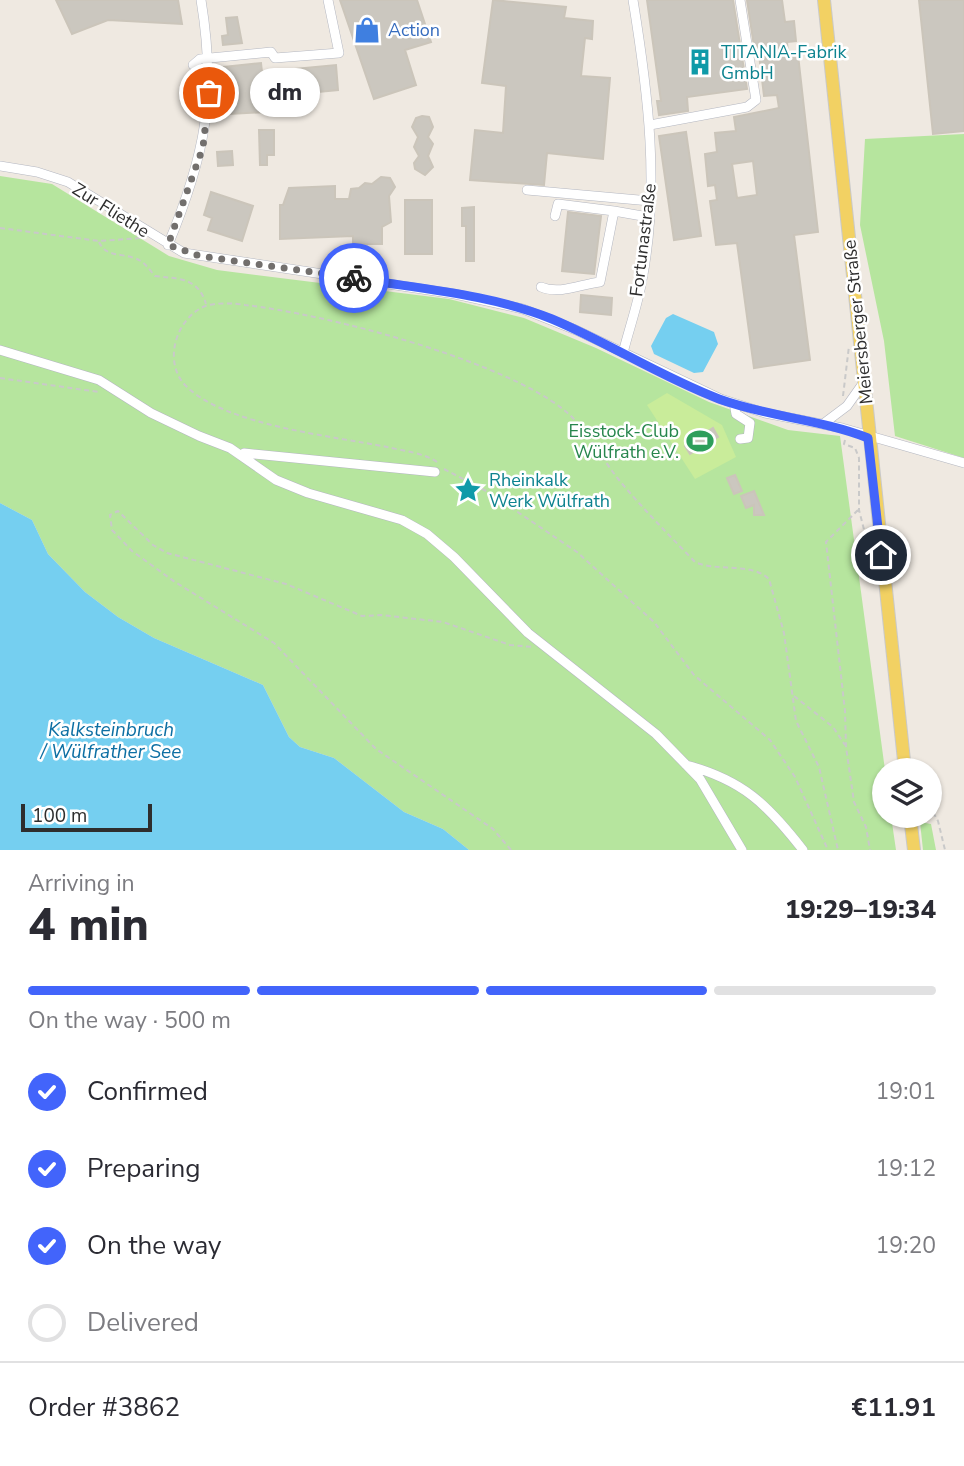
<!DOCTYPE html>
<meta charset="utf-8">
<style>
:root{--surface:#fff;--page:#f2f2f3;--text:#2b2b33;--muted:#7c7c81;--line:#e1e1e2;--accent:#4264fb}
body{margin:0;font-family:"Nunito Sans",sans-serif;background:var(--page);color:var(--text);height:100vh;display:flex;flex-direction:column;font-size:26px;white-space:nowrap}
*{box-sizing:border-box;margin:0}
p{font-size:23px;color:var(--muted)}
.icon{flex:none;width:38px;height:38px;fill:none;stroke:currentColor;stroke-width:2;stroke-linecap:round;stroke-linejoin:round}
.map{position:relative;height:850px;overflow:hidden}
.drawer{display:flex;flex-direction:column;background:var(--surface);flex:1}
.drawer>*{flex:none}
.tools{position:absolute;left:872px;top:758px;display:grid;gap:14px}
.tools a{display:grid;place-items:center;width:70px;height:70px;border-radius:50%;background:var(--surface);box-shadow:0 2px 5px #0004;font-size:35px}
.scale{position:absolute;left:21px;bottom:18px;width:131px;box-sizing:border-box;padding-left:7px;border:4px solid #2e2e2e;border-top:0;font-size:19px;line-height:24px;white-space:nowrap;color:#2e2e2e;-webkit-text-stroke:5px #fff;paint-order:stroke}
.pin{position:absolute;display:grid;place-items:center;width:60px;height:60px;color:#fff;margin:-30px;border:4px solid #fff;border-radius:50%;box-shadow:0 2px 7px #0007}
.courier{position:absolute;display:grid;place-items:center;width:70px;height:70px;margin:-35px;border:5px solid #4264fb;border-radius:50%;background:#fff;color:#222;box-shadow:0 2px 9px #0007}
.bubble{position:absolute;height:49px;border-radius:24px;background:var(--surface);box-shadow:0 2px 5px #0004;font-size:23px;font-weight:800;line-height:49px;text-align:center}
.head em{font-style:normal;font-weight:800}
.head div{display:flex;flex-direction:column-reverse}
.head{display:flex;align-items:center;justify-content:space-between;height:119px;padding:0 28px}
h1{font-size:46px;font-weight:800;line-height:52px}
.bar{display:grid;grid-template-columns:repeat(4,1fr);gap:10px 7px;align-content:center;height:84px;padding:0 28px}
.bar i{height:9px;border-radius:5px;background:var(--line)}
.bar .active{background:var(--accent)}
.bar p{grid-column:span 4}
.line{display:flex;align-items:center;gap:18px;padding:0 28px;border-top:2px solid var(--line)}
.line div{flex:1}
ol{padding:0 28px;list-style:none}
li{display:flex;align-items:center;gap:21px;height:77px}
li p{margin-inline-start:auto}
li .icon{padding:7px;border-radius:50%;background:var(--accent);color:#fff;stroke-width:4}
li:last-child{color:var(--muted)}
li i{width:38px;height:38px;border:4px solid var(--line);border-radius:50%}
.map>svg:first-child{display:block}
</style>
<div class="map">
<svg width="964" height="850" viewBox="0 0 964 850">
<rect width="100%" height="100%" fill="#efe9e1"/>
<path fill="#b6e59e" d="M964,134V458L895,436L884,341L860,225L865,139Z
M0,176L52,184L169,256L217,270L449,299L524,318L596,348L709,402L788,430L840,436L885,770L884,816H891L896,850H469L443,829L404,812L334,758L300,747L289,737L263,685L154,638L118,617L85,592L48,554L32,520L0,503Z
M920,822L931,824L936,850H923Z"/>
<path fill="#c9ec9a" d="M667,393L722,425L736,457L695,479L647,405Z"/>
<path fill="#75cff0" d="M673,314L714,332L718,344L703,372L694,373L654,354L651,346L666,318Z
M0,503L32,520L48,554L85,592L118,617L154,638L263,685L289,737L300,747L334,758L404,812L443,829L469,850H0Z"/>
<path fill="#cbc7bf" stroke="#cbc5ba" stroke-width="2" fill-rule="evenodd" d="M56,0H178L182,24L108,20L72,34Z
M340,0H417L431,42L405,50L416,85L374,99Z
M493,0L566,7L564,18L593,21L592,39L585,38L581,76L610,78L603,159L547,153L544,185L470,180L475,130L503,133L506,86L482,83Z
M647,0H733L747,89L687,97L688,111L659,115L657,101H661Z
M747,0H782L785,22L794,21L796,41L787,42L788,54L798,55L818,232L794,235L810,360L754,368L737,243L716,245L710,201L717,200L715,185L708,186L705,154L717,152L715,133L736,131L734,117L779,108L777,95L764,96L758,46H754ZM753,161L757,195L737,198L732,164Z
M919,0H964V131L933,134Z
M237,17L242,43L223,45L222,36L228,35L226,18Z
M261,63L262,72L336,65L338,90L264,97L266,112L229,114L224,67Z
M422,116L429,117L433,127L428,137L433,144L428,156L433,167L425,175L415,169L414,163L419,156L414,147L418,137L412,127L416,118Z
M259,130H274V155H267V165H260Z
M686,132L701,236L674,240L659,136Z
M232,151L233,165L218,166L217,152Z
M381,177L390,178L395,187L389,196L391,222L382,227V244H353V236L280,239V205H283L289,188L335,186V199H349L351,189L359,188L365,183L372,184Z
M211,192L253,206L242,241L208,230L212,218L204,215Z
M405,200H432V254H405Z
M474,207V261H466V226H462V208Z
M568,212L601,216L594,274L562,271Z
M581,295L612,298L611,315L580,312Z
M713,428L718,437L690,454L685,446Z
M735,475L742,491L734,494L727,478Z
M754,491L764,515H754V505L746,508L741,496Z"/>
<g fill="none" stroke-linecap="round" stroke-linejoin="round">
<g stroke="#b4b7c1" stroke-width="10">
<path id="minor" d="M193,65L200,59L271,52L275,58L339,53L328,0
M650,125L747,107L756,100L740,0
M0,166L37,172L68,182L184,253L455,294L523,309L576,330L721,399L765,413L842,428L964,463
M527,190L650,201
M555,216L558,204L614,211
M168,245C205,156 217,97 201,0
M541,287C560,295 581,284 600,282L614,211L648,217
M0,350L99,380L151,413L199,436L230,448L276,480L308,493L402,520L427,534L454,557L528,633L656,734L700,779L742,850
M623,353C629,329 638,304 642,280C660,187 648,92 633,0
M734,403L736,414L750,423L748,438L740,439
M823,424L847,406L864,382
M244,453L435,472
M686,765C743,780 768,805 803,850"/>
</g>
<g stroke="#c9c9c9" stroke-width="14">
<path id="major" d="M824,0L905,770
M910,816L914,850"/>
</g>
<path stroke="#c9c9c9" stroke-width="2" stroke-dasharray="5 3.5" stroke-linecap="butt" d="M0,228L99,241L141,238
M99,242C106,257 120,253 134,258C144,261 148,268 155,276C178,279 198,277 206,304
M0,378L99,392
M843,396L849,346
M845,440L844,444L855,448L859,458V510L872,561
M437,462C425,453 403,451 387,447C333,436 228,426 187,387C163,365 174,321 203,307C215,302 232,303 245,305C325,314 502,360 564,410C587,428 601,458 619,480C643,509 669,535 695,562C717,572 751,562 769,579L784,633L796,721L819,767L838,850
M444,469L488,492L577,552L654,622L694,675L770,740L795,777L828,850
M858,510L826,542L845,711L846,747L854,802L866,827L870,850
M794,696L833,727L845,745
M929,805L938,821L945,850
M511,850L493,829L376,749L274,643L175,582L132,551L112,530L110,515L118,511L153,545L167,553L286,584L362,616L381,615L443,622L510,645L533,647"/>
<use href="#minor" stroke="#fff" stroke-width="9"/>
<use href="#major" stroke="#f2d163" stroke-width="12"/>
</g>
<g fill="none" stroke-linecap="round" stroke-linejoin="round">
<path stroke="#726f6d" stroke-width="7" stroke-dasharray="0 12.6" d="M209,93L203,147L168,245L200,256L354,278"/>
<path stroke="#4264fb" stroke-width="9" d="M354,278C420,289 490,294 552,319C609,343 661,377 719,399C768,417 820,419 868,438L881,555"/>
</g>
<defs>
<g id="shop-bare" transform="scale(2.1)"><path d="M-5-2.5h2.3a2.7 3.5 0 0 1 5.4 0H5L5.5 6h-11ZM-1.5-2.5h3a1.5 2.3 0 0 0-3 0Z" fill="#3f7fe0" stroke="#fff" stroke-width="2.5" paint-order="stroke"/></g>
<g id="building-bare" transform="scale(2.1)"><path d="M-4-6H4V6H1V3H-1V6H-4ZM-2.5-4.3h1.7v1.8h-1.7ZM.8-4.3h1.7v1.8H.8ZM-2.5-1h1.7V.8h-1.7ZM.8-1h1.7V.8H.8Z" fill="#0f9aa8" stroke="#fff" stroke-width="2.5" paint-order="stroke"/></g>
<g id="stadium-bare" transform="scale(2.1)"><path d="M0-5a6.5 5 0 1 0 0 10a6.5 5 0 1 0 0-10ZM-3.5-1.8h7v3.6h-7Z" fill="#2e9e5b" stroke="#fff" stroke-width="2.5" paint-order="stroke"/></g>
<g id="sight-bare" transform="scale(2.1)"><path d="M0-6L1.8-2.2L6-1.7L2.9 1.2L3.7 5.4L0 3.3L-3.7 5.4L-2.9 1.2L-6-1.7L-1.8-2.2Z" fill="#0f9aa8" stroke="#fff" stroke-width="2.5" paint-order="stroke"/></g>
</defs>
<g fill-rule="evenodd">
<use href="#shop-bare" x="367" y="30"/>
<use href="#building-bare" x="700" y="62"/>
<use href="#stadium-bare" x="700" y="441"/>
<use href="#sight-bare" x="468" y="490"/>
</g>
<g text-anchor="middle" stroke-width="5" stroke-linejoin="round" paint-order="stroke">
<g font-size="18" fill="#366cbe" stroke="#fff" text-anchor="start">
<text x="388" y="36">Action</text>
</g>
<g font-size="18" fill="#0d838f" stroke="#fff" text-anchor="start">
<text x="721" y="58">TITANIA-Fabrik<tspan x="721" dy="21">GmbH</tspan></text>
<text x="489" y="486">Rheinkalk<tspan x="489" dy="21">Werk Wülfrath</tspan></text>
</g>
<g font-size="18" fill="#2e2e2e" stroke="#fff">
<text transform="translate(111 210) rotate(32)" y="6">Zur Fliethe</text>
<text transform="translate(643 240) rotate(-83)" y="6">Fortunastraße</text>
<text transform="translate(858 322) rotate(-96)" y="6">Meiersberger Straße</text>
</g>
<g font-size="18" fill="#27864d" stroke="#fff" text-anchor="end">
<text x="679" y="437">Eisstock-Club<tspan x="679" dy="21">Wülfrath e.V.</tspan></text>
</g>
<g font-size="19" font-style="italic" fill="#0d6fa3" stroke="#fff">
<text x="111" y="736">Kalksteinbruch<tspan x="111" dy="22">/ Wülfrather See</tspan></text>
</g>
</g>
</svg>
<div class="tools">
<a><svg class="icon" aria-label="layers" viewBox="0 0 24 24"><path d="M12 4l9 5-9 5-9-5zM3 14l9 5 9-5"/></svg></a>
</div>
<div class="scale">100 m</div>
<div class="pin" style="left:209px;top:93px;background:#ea580c"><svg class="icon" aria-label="bag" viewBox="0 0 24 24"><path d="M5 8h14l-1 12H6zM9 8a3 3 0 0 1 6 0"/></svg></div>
<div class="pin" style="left:881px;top:555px;background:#1f2937"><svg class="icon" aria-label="home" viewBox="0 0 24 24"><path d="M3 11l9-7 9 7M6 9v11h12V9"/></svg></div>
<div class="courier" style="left:354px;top:278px"><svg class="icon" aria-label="bike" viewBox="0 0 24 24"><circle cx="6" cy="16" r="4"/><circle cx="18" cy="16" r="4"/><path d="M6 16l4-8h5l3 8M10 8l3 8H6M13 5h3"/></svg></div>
<div class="bubble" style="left:250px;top:68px;width:70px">dm</div>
</div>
<section class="drawer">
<div class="head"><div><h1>4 min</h1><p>Arriving in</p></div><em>19:29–19:34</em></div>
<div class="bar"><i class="active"></i><i class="active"></i><i class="active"></i><i></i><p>On the way · 500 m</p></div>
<ol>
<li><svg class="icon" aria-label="check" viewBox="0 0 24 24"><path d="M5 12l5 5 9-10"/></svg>Confirmed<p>19:01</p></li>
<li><svg class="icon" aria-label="check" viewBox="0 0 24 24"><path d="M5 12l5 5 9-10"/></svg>Preparing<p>19:12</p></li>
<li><svg class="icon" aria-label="check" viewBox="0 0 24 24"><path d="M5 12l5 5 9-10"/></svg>On the way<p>19:20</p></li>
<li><i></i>Delivered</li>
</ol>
<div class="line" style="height:91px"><div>Order #3862</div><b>€11.91</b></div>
</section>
